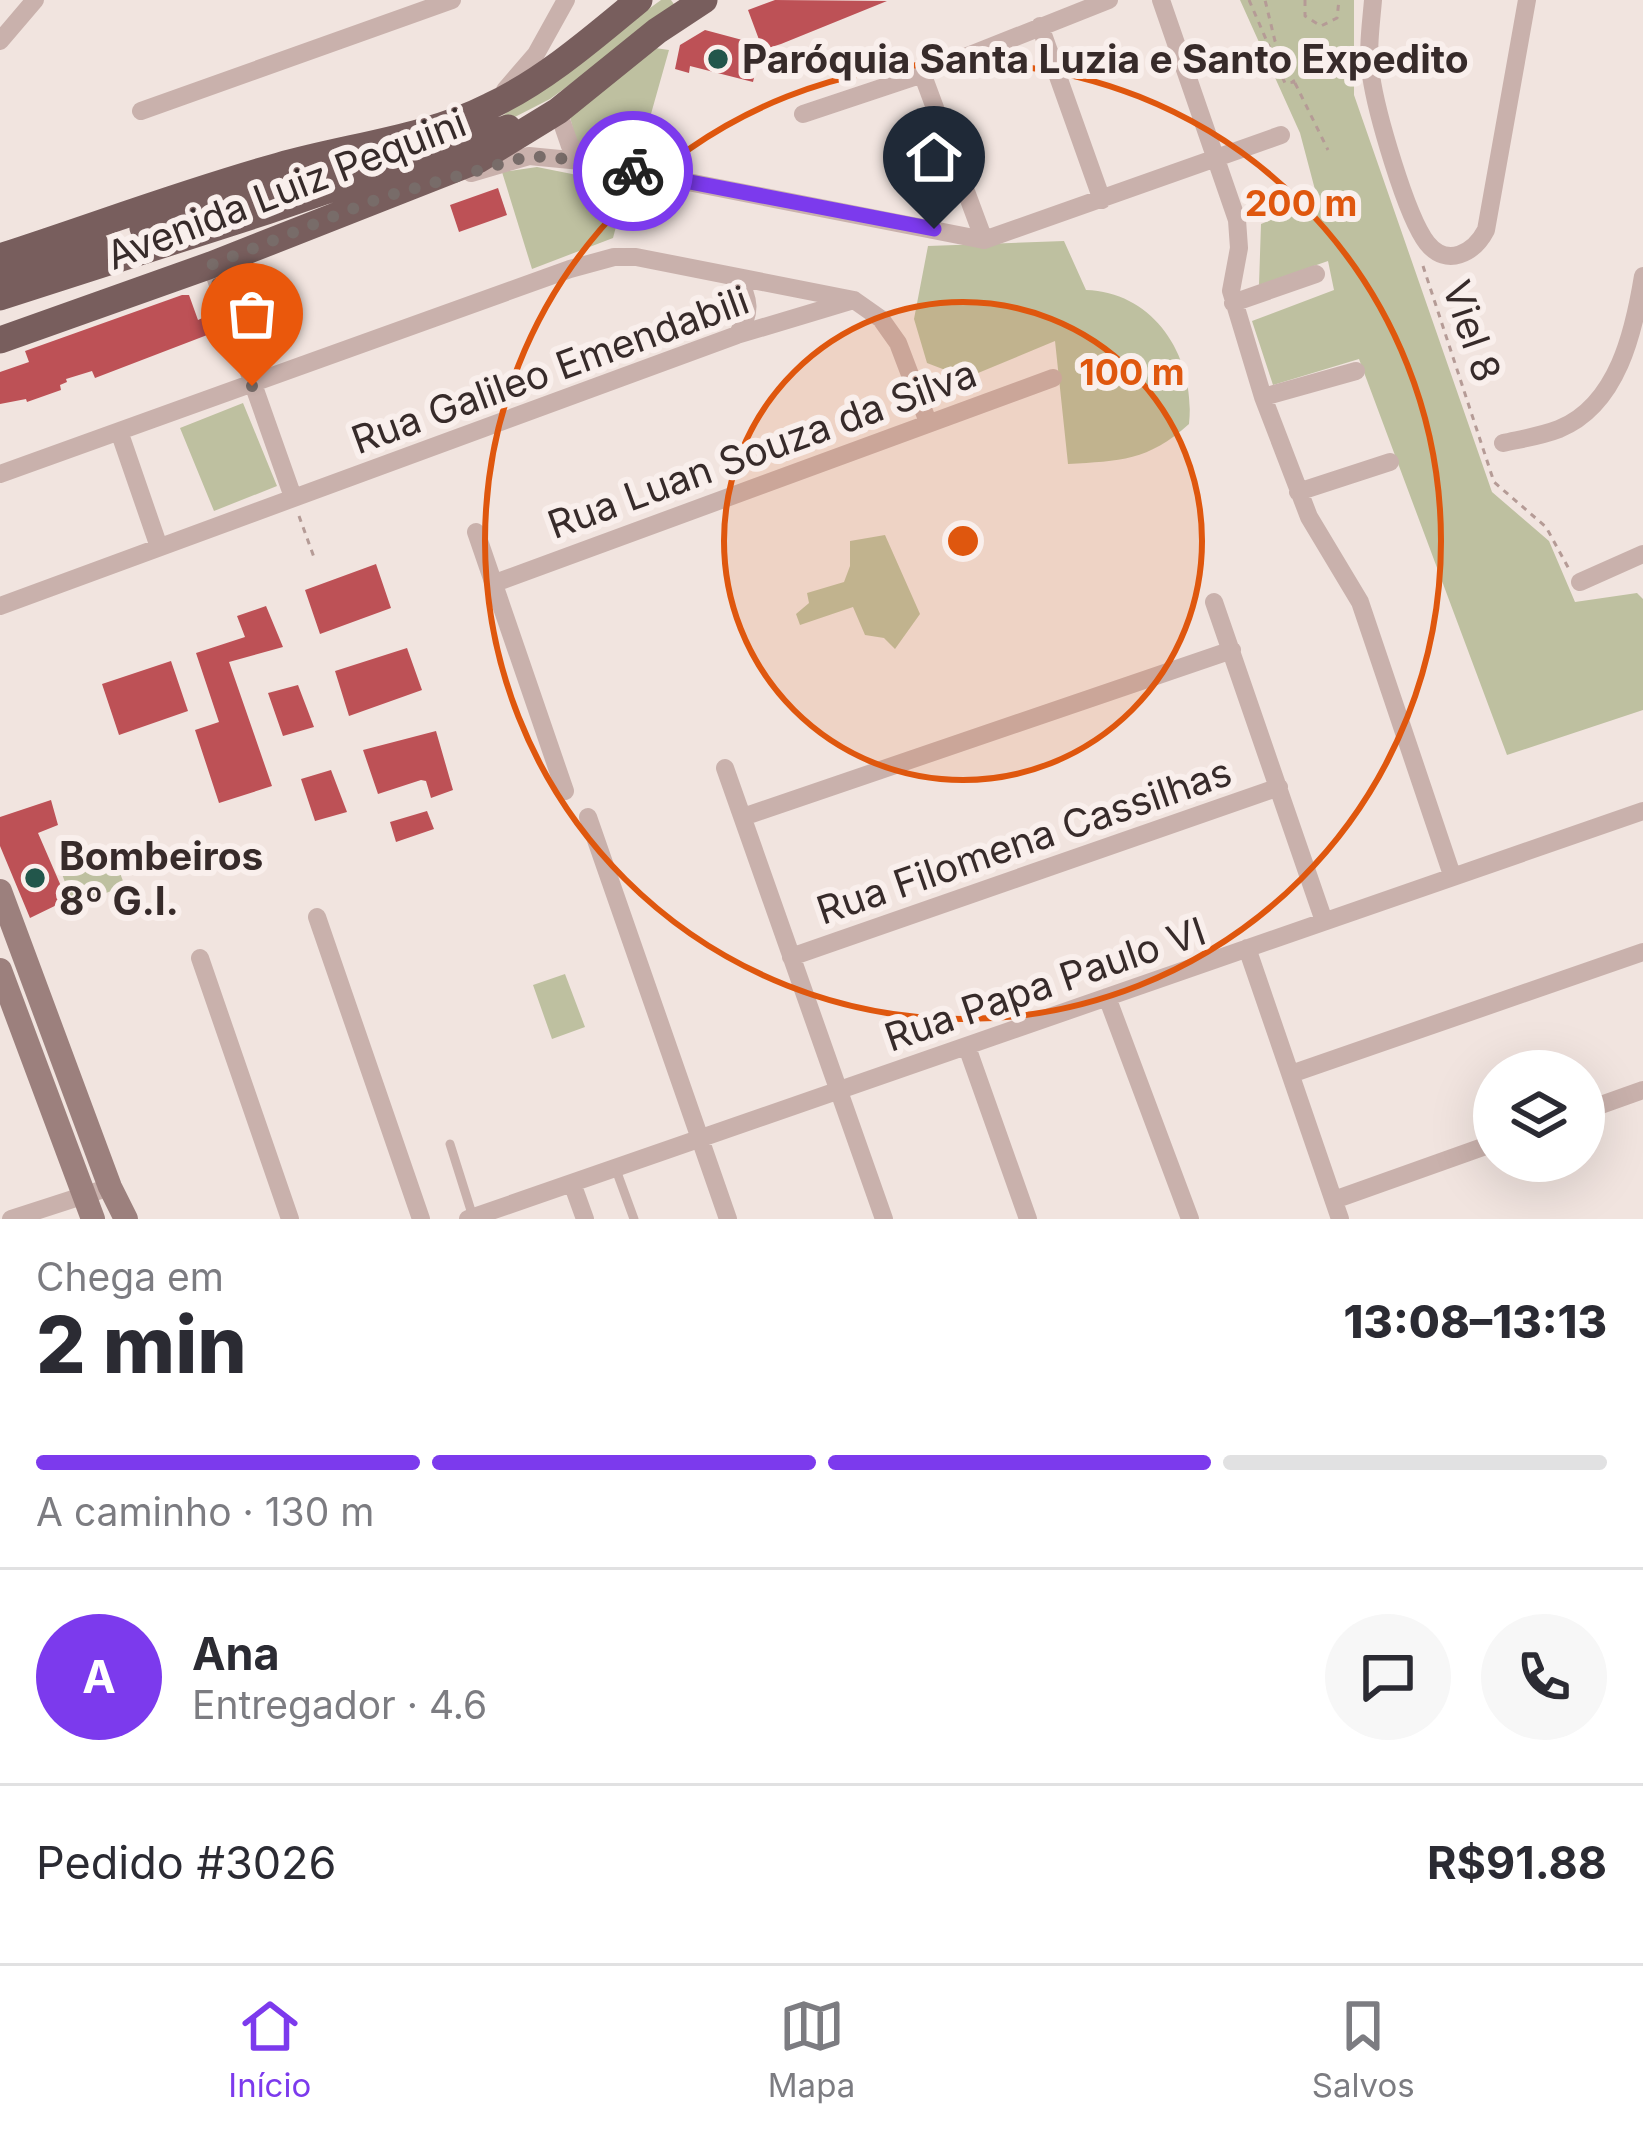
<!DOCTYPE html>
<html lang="pt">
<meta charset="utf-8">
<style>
:root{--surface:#fff;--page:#f7f7f7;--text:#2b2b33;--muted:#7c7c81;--line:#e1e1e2;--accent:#7c3aed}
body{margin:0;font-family:Inter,sans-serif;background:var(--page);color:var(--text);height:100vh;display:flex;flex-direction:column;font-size:45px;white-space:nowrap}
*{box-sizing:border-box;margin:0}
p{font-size:39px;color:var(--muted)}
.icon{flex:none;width:66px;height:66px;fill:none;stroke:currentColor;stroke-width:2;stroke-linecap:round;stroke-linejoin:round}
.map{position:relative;height:1219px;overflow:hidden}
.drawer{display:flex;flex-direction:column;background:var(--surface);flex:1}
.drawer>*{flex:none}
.tools{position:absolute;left:1473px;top:1050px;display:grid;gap:24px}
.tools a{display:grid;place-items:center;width:132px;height:132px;border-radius:50%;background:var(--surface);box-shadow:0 12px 48px #0002;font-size:60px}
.pin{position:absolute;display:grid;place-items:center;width:102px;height:102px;color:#fff;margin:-123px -51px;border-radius:50% 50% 50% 0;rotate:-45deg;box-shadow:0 0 12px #0007}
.pin .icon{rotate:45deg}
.courier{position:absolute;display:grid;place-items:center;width:120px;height:120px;margin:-60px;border:9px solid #7c3aed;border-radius:50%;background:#fff;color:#222;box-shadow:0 3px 15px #0007}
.overview em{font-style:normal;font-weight:800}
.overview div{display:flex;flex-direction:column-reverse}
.overview{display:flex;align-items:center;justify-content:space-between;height:204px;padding:0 36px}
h1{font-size:78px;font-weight:800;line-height:90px}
.bar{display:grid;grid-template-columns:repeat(4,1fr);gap:18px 12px;align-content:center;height:144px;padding:0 36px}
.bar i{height:15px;border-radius:9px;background:var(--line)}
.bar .on{background:var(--accent)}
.bar p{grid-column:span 4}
.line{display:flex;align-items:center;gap:30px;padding:0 36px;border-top:3px solid var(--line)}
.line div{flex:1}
.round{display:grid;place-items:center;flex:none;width:126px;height:126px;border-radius:63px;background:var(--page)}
.menu{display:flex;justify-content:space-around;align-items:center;height:168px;border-top:3px solid var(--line);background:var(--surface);font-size:33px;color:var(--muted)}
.menu a{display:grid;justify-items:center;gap:6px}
.menu .on{color:var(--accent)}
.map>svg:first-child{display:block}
</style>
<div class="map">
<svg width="1643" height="1219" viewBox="0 0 1643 1219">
<rect width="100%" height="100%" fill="#f1e4df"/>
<path fill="#bec0a0" d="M661,0H671L676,7L550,99L503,123L498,119Z
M1240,0H1354V95L1492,492L1549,541L1575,602L1637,593L1643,599V710L1507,755L1359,359L1273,385L1252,321L1334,290L1328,261L1259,285L1261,224L1318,201L1300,133Z
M655,48L669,50L638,160L601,152L576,141L570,117Z
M537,167L627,185L613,238L532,269L502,172Z
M1064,241L1086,290C1155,292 1196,358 1189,424C1148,461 1120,461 1068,464L1055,341L966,378L927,363L914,319L928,246Z
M243,403L277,486L214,511L180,428Z
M885,535L920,614L895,649L884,638L865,635L853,607L800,625L796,614L809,603L807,593L844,582L850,566V541Z
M112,853L125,886L73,905L61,871Z
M565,974L585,1027L552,1039L533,985Z"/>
<path fill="#bd5156" d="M775,0L887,1L781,44L762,50L761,47L753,82L690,66L689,73L675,69L680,45L705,30L761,45L748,10Z
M498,188L507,215L459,232L450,205Z
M182,295H189L198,320L209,315L215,332L95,378L92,371L66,379L67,382L60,385L61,390L27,402L26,399L0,404V372L29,362L25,351Z
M376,564L391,608L320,634L305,590Z
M266,606L283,647L229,662L272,786L219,803L195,730L219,722L196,653L245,637L237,616Z
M407,648L422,690L349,716L335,671Z
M171,661L188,711L119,735L102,684Z
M298,685L314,727L283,736L268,693Z
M436,731L453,790L431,798L426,781L421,780L378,794L363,750Z
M331,770L347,812L315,821L301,779Z
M51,800L58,825L38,833L67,900L30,918L0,846V817Z
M427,811L434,829L396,842L390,822Z"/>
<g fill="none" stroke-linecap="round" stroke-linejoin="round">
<path stroke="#b59b96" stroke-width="3" stroke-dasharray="6 6" stroke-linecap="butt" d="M1249,0L1285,83L1294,82L1275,41L1265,0
M1305,0V16L1321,26L1337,18L1339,0
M1295,83L1328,150
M1423,266L1494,482L1546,527L1569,569
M299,516L315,560"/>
<path stroke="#c9b1ac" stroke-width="9" d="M450,1144L473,1217
M615,1167L634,1219"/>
<path stroke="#c9b1ac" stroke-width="18" d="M1161,0L1237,220L1239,248L1231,291L1263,397L1309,517L1360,602L1452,875
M1373,0C1371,25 1367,49 1371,75C1376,111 1406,216 1427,243C1447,268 1474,253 1486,230L1527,0
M1040,26L1102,200
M0,41L35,0
M922,73L984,240
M505,90L536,54L566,0
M141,111L452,0
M558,111L570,146L590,158
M803,114L917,76L1109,0
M471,173L529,156L581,161L984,240L1281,135
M211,265L293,497
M1233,303L1316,274
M737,335C752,313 750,299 737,277
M1263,397L1356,371
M120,434L159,547
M1503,443C1521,439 1541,436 1559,429C1618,405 1634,331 1643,276
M0,474L570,269L614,257H636L854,300L881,319L898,343L928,422
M1298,492L1390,462
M476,532L565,791
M1580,582L1643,554
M495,583L1053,378
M1214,602L1324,921
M0,606L737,335L854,300
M725,768L884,1219
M588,817L728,1219
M743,817L1232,650
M317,917L421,1219
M1247,948L1340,1219
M791,957L1279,787
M200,958L290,1219
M1107,997L1190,1219
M967,1047L1028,1219
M1291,1074L1643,952
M1584,1111L1643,1090
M572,1183L585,1219
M1334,1200L1494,1143
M11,1219L110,1187
M468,1219L1643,811"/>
<path stroke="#9c807d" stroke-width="24" d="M0,891L110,1187L126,1219
M0,970L93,1219"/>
<path stroke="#785e5d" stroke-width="27" d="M143,228L329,169
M0,257C93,227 185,192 279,166C349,146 425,139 490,106C545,80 593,38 639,0
M0,278L95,244
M0,297L267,211L508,128
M0,340L211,265L478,160L558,111L657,31L704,0"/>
</g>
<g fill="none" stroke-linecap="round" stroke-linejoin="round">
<path stroke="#786c69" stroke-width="12" stroke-dasharray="0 21.6" d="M252,386L211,265L380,198L529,156L581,160L633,171"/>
<path stroke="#7c3aed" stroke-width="15" d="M633,171L934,229"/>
</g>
<circle cx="963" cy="541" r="239" fill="#df570e" fill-opacity=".12"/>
<g fill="none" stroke="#df570e" stroke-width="6">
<circle cx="963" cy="541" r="239"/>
<circle cx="963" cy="541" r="478"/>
</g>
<g fill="#22564b" stroke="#f9efec" stroke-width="4.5">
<circle cx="718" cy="59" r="12"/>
<circle cx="35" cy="878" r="12"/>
</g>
<g text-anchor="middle" stroke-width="12" stroke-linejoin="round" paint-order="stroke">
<g font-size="39" font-weight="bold" fill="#372b2a" stroke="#f9efec" text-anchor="start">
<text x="742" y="73">Paróquia Santa Luzia e Santo Expedito</text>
<text x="59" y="870">Bombeiros<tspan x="59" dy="45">8º G.I.</tspan></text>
</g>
<g font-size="39" fill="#372b2a" stroke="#f9efec">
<text transform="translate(286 189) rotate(-21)" y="14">Avenida Luiz Pequini</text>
<text transform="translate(1472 331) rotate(71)" y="14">Viel 8</text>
<text transform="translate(550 370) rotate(-20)" y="14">Rua Galileo Emendabili</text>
<text transform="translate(762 449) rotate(-20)" y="14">Rua Luan Souza da Silva</text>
<text transform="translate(1024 841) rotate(-19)" y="14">Rua Filomena Cassilhas</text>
<text transform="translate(1045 984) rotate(-19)" y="14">Rua Papa Paulo VI</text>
</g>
</g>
<circle cx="963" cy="541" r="18" fill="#df570e" stroke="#f9efec" stroke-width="6"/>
<g font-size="36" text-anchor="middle" font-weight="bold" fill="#df570e" stroke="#f9efec" stroke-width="12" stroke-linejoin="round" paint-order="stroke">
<text x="1301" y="216">200 m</text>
<text x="1132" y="385">100 m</text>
</g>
</svg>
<div class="tools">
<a><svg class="icon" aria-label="layers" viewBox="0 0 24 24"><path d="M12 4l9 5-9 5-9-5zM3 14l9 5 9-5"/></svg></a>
</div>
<div class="pin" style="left:252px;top:386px;background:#ea580c"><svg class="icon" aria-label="bag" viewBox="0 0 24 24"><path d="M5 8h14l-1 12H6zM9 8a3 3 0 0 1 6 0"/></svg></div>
<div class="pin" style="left:934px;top:229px;background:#1f2937"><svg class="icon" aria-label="home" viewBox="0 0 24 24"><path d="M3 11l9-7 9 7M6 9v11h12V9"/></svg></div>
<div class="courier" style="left:633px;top:171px"><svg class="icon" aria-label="bike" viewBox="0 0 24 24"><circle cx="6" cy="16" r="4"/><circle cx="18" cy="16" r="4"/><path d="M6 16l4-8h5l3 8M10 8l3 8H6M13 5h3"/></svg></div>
</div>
<section class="drawer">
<div class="overview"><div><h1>2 min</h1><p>Chega em</p></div><em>13:08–13:13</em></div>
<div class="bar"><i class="on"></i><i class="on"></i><i class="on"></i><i></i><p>A caminho · 130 m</p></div>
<div class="line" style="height:216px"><b class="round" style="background:var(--accent);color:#fff">A</b><div><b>Ana</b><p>Entregador · 4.6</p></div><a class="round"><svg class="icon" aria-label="chat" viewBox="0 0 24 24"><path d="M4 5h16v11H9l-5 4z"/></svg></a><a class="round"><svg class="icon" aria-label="phone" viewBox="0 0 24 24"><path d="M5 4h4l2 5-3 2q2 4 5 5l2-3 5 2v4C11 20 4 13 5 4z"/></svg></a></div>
<div class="line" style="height:156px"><div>Pedido #3026</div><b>R$91.88</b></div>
</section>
<nav class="menu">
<a class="on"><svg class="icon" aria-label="home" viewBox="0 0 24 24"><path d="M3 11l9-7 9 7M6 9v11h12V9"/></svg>Início</a>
<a><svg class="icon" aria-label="map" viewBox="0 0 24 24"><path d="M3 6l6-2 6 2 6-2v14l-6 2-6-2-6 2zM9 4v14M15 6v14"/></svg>Mapa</a>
<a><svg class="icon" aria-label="saved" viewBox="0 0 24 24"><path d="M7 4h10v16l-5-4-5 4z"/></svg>Salvos</a>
</nav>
